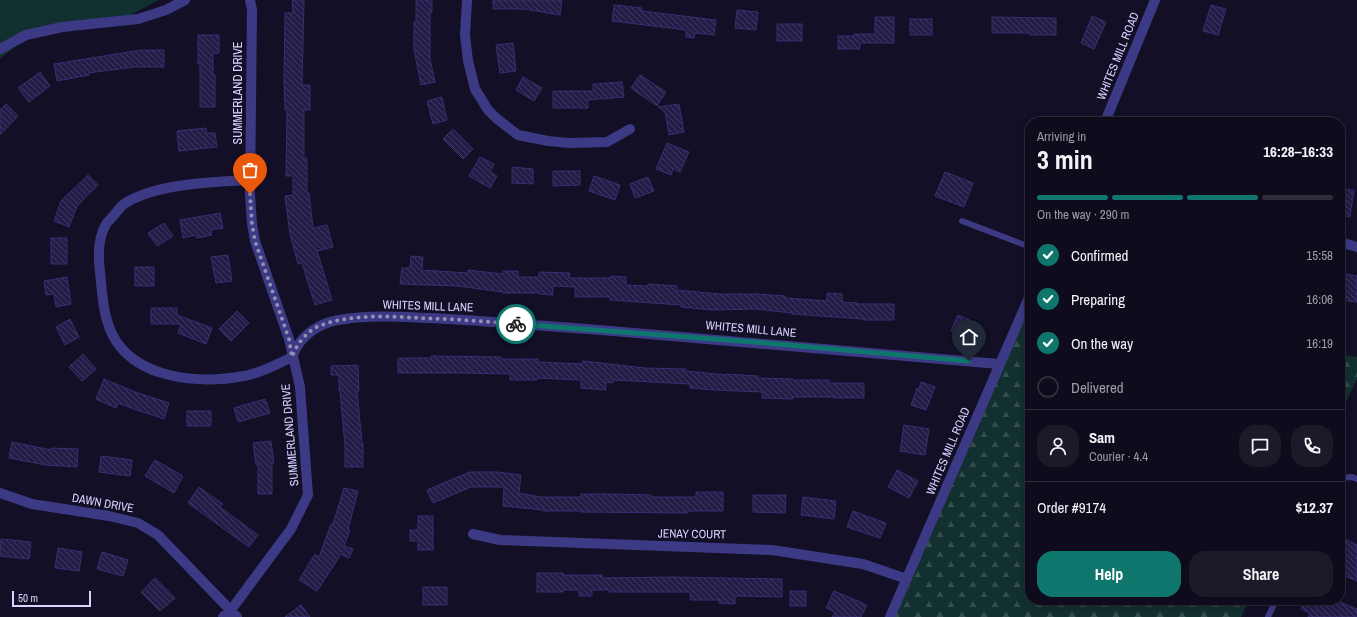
<!DOCTYPE html>
<meta charset="utf-8">
<style>
:root{--surface:#0e0b1c;--page:#1c1929;--text:#f1f3f6;--muted:#9b9ba3;--line:#2e2b3b;--accent:#0f766e}
body{margin:0;font-family:"Archivo Narrow",sans-serif;background:var(--page);color:var(--text);height:100vh;display:flex;flex-direction:column;font-size:15px;white-space:nowrap}
*{box-sizing:border-box;margin:0}
p{font-size:13px;color:var(--muted)}
.icon{flex:none;width:22px;height:22px;fill:none;stroke:currentColor;stroke-width:2;stroke-linecap:round;stroke-linejoin:round}
.map{position:relative;flex:1;overflow:hidden}
.details{position:absolute;left:1025px;top:117px;width:320px;height:488px;display:flex;flex-direction:column;background:var(--surface);border-radius:16px;box-shadow:0 2px 10px #0003,0 0 0 1px var(--line)}
.details>*{flex:none}
.scale{position:absolute;left:12px;bottom:10px;width:79px;box-sizing:border-box;padding-left:4px;border:2px solid #d9d4ff;border-top:0;font-size:11px;line-height:14px;white-space:nowrap;color:#d9d4ff;-webkit-text-stroke:3px #130f26;paint-order:stroke}
.pin{position:absolute;display:grid;place-items:center;width:34px;height:34px;color:#fff;margin:-41px -17px;border-radius:50% 50% 50% 0;rotate:-45deg;box-shadow:0 0 4px #0007}
.pin .icon{rotate:45deg}
.courier{position:absolute;display:grid;place-items:center;width:40px;height:40px;margin:-20px;border:3px solid #0f766e;border-radius:50%;background:#fff;color:#222;box-shadow:0 1px 5px #0007}
.headline em{font-style:normal;font-weight:800}
.headline div{display:flex;flex-direction:column-reverse}
.headline{display:flex;align-items:center;justify-content:space-between;height:68px;padding:0 12px}
h1{font-size:26px;font-weight:800;line-height:30px}
.bar{display:grid;grid-template-columns:repeat(4,1fr);gap:6px 4px;align-content:center;height:48px;padding:0 12px}
.bar i{height:5px;border-radius:3px;background:var(--line)}
.bar .selected{background:var(--accent)}
.bar p{grid-column:span 4}
.line{display:flex;align-items:center;gap:10px;padding:0 12px;border-top:1px solid var(--line)}
.line div{flex:1}
.round{display:grid;place-items:center;flex:none;width:42px;height:42px;border-radius:16px;background:var(--page)}
ol{padding:0 12px;list-style:none}
li{display:flex;align-items:center;gap:12px;height:44px}
li p{margin-inline-start:auto}
li .icon{padding:4px;border-radius:50%;background:var(--accent);color:#fff;stroke-width:4}
li:last-child{color:var(--muted)}
li i{width:22px;height:22px;border:2px solid var(--line);border-radius:50%}
.button{display:flex;gap:8px;margin-top:auto;padding:8px 12px}
.button a{flex:1;height:46px;border-radius:16px;background:var(--accent);color:#fff;font-size:16px;font-weight:800;line-height:46px;text-align:center}
.button a+a{background:var(--page);color:var(--text)}
.map>svg:first-child{display:block}
</style>
<div class="map">
<svg width="1357" height="617" viewBox="0 0 1357 617">
<defs>
<pattern id="forest-firs" width="22" height="20" patternUnits="userSpaceOnUse"><rect width="22" height="20" fill="#12302f"/><path d="M5 1l3.5 6h-7zM16 11l3.5 6h-7z" fill="#344d4e"/></pattern>
<pattern id="building-back-hatch" width="6" height="6" patternUnits="userSpaceOnUse"><rect width="6" height="6" fill="#241b47"/><path d="M-1 5l2 2M0 0l6 6M5-1l2 2" fill="none" stroke="#433b63"/></pattern>
</defs>
<rect width="100%" height="100%" fill="#130f26"/>
<path fill="url(#forest-firs)" d="M1019,310L1030,311V600H1249L1241,617H887L994,365Z
M1340,354L1357,357V379L1340,414Z"/>
<path fill="#12302f" d="M0,0H159L123,19L38,28L0,59Z"/>
<path fill="url(#building-back-hatch)" stroke="#3b2d73" d="M292,0H304L302,85H310V110H304V158H307V193H309L313,228L327,225L333,247L317,251L332,300L315,305L302,263L298,264L290,234L285,196L293,195V176H286L287,110H285L284,82L285,13H293Z
M416,0H432V12H430V59L435,82L421,85L414,50V22H416Z
M493,0H562L560,15L524,9H493Z
M614,5L642,8V11L716,20L714,35L695,33L694,38L686,37V30L612,21Z
M1211,5L1226,9L1218,35L1203,31Z
M737,10L758,12L756,30L735,28Z
M1092,16L1106,22L1094,49L1081,43Z
M875,17H894V43H860V49H838V36H854V34H875Z
M992,17L1056,18V35H1030V33H992Z
M910,19H932V35H910Z
M777,24H802V41H777Z
M198,35H219V53H213V75H215V107H200V64H198Z
M513,43L516,71L500,73L496,45Z
M141,50H164V67H135L88,73L89,75L57,81L54,64Z
M40,72L50,86L29,102L18,88Z
M640,75L666,92L657,106L631,88Z
M523,77L542,88L534,101L516,90Z
M622,82L624,97L588,100V108H553V91H593V84Z
M442,97L447,120L433,124L427,101Z
M6,104L18,116L0,135V110Z
M679,104L684,132L669,135L665,112L658,107Z
M206,128L207,133H215L217,147L179,151L177,131Z
M453,129L473,149L463,159L443,139Z
M667,143L689,152L680,172L673,169L671,175L656,169Z
M480,157L494,164L490,172L497,176L490,188L469,176Z
M512,167L533,169V184L512,183Z
M553,171H580V185L553,186Z
M945,172L973,183L964,207L935,196Z
M88,175L98,185L77,206L69,227L54,221L61,201Z
M594,176L620,185L615,200L589,191Z
M648,177L654,191L635,198L630,184Z
M1340,189L1354,190L1350,217L1340,215Z
M220,213L223,228L211,230L212,235L197,238L196,235L183,238L180,220Z
M164,223L173,236L157,246L148,233Z
M51,238H67V264H51Z
M228,255L232,281L216,283L211,257Z
M411,256L423,257L422,270L468,273V270L503,274V271H518V277H539V272L570,273L569,278H611V276L626,277V285L648,286V284L677,286V290L719,294H758L785,296V298L827,301V293L842,294V302L857,303V304H894V320H863V319L792,314V313L754,309L712,310L681,307V305L610,300V297H575V287L553,286V295L539,294V293H503V292L458,286L400,284L402,268H410Z
M135,267H154V286H135Z
M1340,273L1357,276V302L1340,300Z
M67,277L71,304L56,307L54,294L46,295L44,281Z
M151,308H177V315L212,328L206,344L178,333L181,324H151Z
M237,311L249,323L231,341L219,329Z
M958,315L970,320L964,336L951,331Z
M70,319L79,337L65,345L56,327Z
M83,354L96,369L82,381L69,367Z
M431,356L501,357V359H538V362L582,364L583,361L645,368L686,369V371L726,375V374L758,376V378L793,379V380H829V383H864V398H834V397H793V399L762,398V392L715,390L690,388V384L613,380V383L606,382V390L581,388V380L537,378V380H510V374L460,373H398V358H431Z
M358,365L359,391H357L362,443H363V467H345V445L340,391H339V375H331V366Z
M104,379L135,392L169,403L164,419L131,408L118,403L116,408L96,399Z
M921,382L935,387L926,410L911,405L917,388L919,389Z
M265,399L270,413L238,422L234,408Z
M187,411H211V426H187Z
M904,425L929,429L925,455L900,451Z
M271,441L274,463H272V494H258V464L256,465L253,443Z
M12,442L51,450V448L78,449L77,467L46,465L9,458Z
M101,456L132,460L130,476L99,472Z
M155,460L183,476L174,493L145,476Z
M897,470L918,481L909,498L888,487Z
M470,472H498L521,475L519,493L540,497H581V494H612L651,495V497H696V492H723V511H688V513L581,512V511H543V510L503,506L504,487H471L433,503L427,490Z
M199,487L223,504L220,507L258,535L249,547L188,503Z
M344,488L358,491L348,530H350L344,546L353,549L349,558L340,554L338,559L317,591L299,580L315,554L319,557L331,524H333Z
M753,495H786L785,513L753,512Z
M803,497L836,501L834,519L801,515Z
M853,511L886,523L880,538L847,527Z
M418,516H433V550H418V541H410V530H418Z
M1,539L31,542L29,559L0,556Z
M1347,540L1357,545V581L1340,574L1343,567L1340,566V557Z
M58,548L82,552L79,571L55,568Z
M102,552L128,560L123,576L97,569Z
M537,573H563V575H602V578L673,577L782,579V597L735,596V604L719,603V600H690V592H609V590H592V596H579V590H563V592H537Z
M155,578L175,598L160,611L141,592Z
M423,587H447V605H423Z
M790,591H806V606H790Z
M834,591L867,605L861,617H832L835,612L826,608Z
M1304,600H1334L1357,609V617H1308L1310,613L1301,609Z
M301,605L310,617H285Z"/>
<g fill="none" stroke-linecap="round" stroke-linejoin="round">
<path stroke="#3d3a85" stroke-width="6" d="M962,221L1030,247
M1340,478L1352,477L1357,479
M1268,617L1276,600"/>
<path stroke="#3d3a85" stroke-width="10" d="M467,0L465,35L468,61L475,89L488,110L496,118L518,135L548,141L570,143L607,142L630,129
M0,49L26,35L62,27L138,19L166,10L185,0
M251,180C214,182 156,183 124,204C120,207 117,212 114,215C112,218 108,221 106,224C98,238 98,257 100,272C102,292 103,315 112,334C135,380 200,384 244,376C261,373 277,364 292,357C300,334 322,321 345,319C373,315 401,317 429,318C477,320 526,325 574,328C716,339 858,351 999,364
M1340,242L1357,247
M0,493L32,504L109,516L138,523L158,535L237,617
M473,534L500,540L772,550L863,564L907,579
M223,617L231,610L291,529L308,495L300,387L289,339L255,241L252,224L250,194L252,10L250,0"/>
<path stroke="#3d3a85" stroke-width="10" d="M1105,122L1155,0
M890,617L1030,295"/>
</g>
<g fill="none" stroke-linecap="round" stroke-linejoin="round">
<path stroke="#948fb3" stroke-width="4" stroke-dasharray="0 7.2" d="M250,194L252,224L255,241L289,339L292,357C296,345 307,331 319,326C350,314 386,316 419,318C451,319 484,321 516,324"/>
<path stroke="#0f766e" stroke-width="5" d="M516,324L754,342L969,361"/>
</g>
<g text-anchor="middle" stroke-width="3" stroke-linejoin="round" paint-order="stroke">
<g font-size="12" fill="#d9d4ff" stroke="#130f26">
<text transform="translate(1118 56) rotate(-68)" y="4">WHITES MILL ROAD</text>
<text transform="translate(238 93) rotate(-90)" y="4">SUMMERLAND DRIVE</text>
<text transform="translate(428 306) rotate(2)" y="4">WHITES MILL LANE</text>
<text transform="translate(751 329) rotate(5)" y="4">WHITES MILL LANE</text>
<text transform="translate(290 435) rotate(-95)" y="4">SUMMERLAND DRIVE</text>
<text transform="translate(948 451) rotate(-67)" y="4">WHITES MILL ROAD</text>
<text transform="translate(103 503) rotate(10)" y="4">DAWN DRIVE</text>
<text transform="translate(692 534) rotate(1)" y="4">JENAY COURT</text>
</g>
</g>
</svg>
<div class="scale">50 m</div>
<div class="pin" style="left:250px;top:194px;background:#ea580c"><svg class="icon" aria-label="bag" viewBox="0 0 24 24"><path d="M5 8h14l-1 12H6zM9 8a3 3 0 0 1 6 0"/></svg></div>
<div class="pin" style="left:969px;top:361px;background:#1f2937"><svg class="icon" aria-label="home" viewBox="0 0 24 24"><path d="M3 11l9-7 9 7M6 9v11h12V9"/></svg></div>
<div class="courier" style="left:516px;top:324px"><svg class="icon" aria-label="bike" viewBox="0 0 24 24"><circle cx="6" cy="16" r="4"/><circle cx="18" cy="16" r="4"/><path d="M6 16l4-8h5l3 8M10 8l3 8H6M13 5h3"/></svg></div>
<section class="details">
<div class="headline"><div><h1>3 min</h1><p>Arriving in</p></div><em>16:28–16:33</em></div>
<div class="bar"><i class="selected"></i><i class="selected"></i><i class="selected"></i><i></i><p>On the way · 290 m</p></div>
<ol>
<li><svg class="icon" aria-label="check" viewBox="0 0 24 24"><path d="M5 12l5 5 9-10"/></svg>Confirmed<p>15:58</p></li>
<li><svg class="icon" aria-label="check" viewBox="0 0 24 24"><path d="M5 12l5 5 9-10"/></svg>Preparing<p>16:06</p></li>
<li><svg class="icon" aria-label="check" viewBox="0 0 24 24"><path d="M5 12l5 5 9-10"/></svg>On the way<p>16:19</p></li>
<li><i></i>Delivered</li>
</ol>
<div class="line" style="height:72px"><a class="round"><svg class="icon" aria-label="person" viewBox="0 0 24 24"><circle cx="12" cy="8" r="4"/><path d="M4 21q1-7 8-7t8 7"/></svg></a><div><b>Sam</b><p>Courier · 4.4</p></div><a class="round"><svg class="icon" aria-label="chat" viewBox="0 0 24 24"><path d="M4 5h16v11H9l-5 4z"/></svg></a><a class="round"><svg class="icon" aria-label="phone" viewBox="0 0 24 24"><path d="M5 4h4l2 5-3 2q2 4 5 5l2-3 5 2v4C11 20 4 13 5 4z"/></svg></a></div>
<div class="line" style="height:52px"><div>Order #9174</div><b>$12.37</b></div>
<div class="button"><a>Help</a><a>Share</a></div>
</section>
</div>
